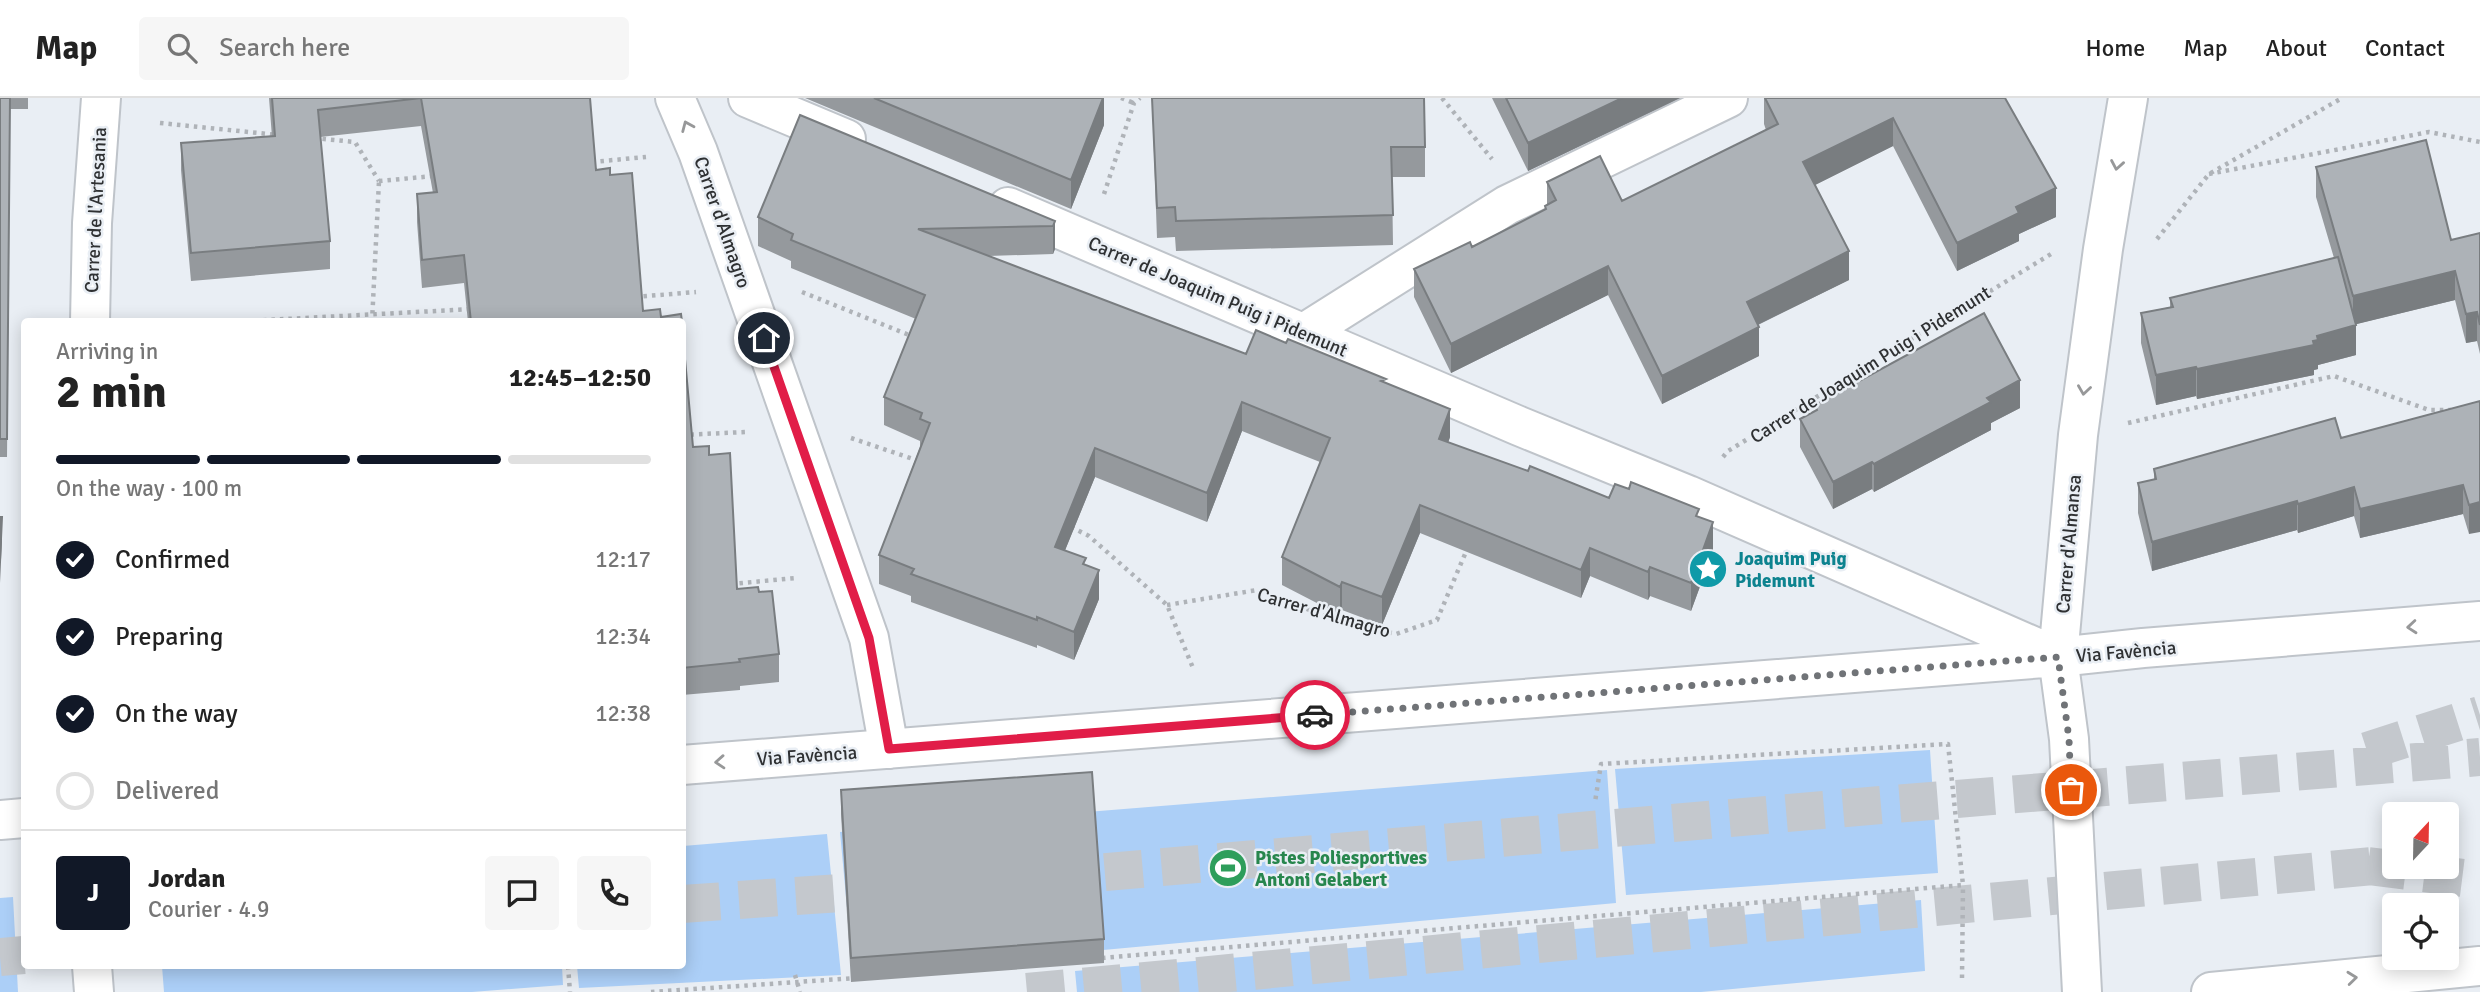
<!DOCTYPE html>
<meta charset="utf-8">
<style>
:root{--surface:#fff;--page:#f6f6f6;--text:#222;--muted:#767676;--line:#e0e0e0;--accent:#111827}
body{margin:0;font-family:Signika,sans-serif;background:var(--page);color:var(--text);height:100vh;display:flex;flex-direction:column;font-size:26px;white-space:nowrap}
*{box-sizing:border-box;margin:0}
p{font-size:23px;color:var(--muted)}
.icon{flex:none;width:38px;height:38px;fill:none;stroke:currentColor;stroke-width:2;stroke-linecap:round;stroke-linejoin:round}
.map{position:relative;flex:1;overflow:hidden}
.panel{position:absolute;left:21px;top:220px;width:665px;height:651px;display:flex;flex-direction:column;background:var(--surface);border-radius:7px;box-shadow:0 4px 18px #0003}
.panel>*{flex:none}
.needle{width:46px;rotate:22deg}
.buttons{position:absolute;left:2382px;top:704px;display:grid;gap:14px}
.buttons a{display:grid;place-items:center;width:77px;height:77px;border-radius:7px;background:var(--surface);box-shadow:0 4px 18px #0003;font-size:35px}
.pin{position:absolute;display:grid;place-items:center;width:60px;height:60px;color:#fff;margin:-30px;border:4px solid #fff;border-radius:50%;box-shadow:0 2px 7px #0007}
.courier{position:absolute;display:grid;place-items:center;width:70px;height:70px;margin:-35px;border:5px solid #e11d48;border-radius:50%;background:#fff;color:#222;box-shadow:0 2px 9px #0007}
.head em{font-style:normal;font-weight:700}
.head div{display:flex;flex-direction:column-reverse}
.head{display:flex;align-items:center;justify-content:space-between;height:119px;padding:0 35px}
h1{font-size:46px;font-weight:700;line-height:52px}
.bar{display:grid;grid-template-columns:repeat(4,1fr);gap:10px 7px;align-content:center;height:84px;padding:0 35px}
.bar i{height:9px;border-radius:5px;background:var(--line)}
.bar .selected{background:var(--accent)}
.bar p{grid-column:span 4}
.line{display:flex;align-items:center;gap:18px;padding:0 35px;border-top:2px solid var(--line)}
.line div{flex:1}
.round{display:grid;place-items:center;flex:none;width:74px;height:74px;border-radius:7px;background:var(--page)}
ol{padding:0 35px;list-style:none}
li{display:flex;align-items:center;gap:21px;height:77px}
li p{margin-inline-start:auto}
li .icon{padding:7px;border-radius:50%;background:var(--accent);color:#fff;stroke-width:4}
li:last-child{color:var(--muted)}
li i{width:38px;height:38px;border:4px solid var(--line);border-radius:50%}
header{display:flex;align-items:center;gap:42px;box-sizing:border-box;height:98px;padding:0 35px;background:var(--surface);border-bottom:2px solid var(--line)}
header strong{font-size:33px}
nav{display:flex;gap:38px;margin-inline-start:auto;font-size:24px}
.search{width:490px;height:63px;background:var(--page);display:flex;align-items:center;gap:18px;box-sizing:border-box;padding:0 24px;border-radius:7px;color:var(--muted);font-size:26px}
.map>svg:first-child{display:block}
</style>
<header>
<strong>Map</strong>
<div class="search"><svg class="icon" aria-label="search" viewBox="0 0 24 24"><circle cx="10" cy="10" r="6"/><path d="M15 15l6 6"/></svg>Search here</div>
<nav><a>Home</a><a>Map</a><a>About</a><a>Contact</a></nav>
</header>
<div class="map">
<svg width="2480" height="894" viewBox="0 0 2480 894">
<rect width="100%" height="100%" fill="#e9eef4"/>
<path fill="#accff7" d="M1930,652L1938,775L1626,797L1615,671Z
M1607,672L1616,805L853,875L840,734Z
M827,736L841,877L579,890L577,868H682L683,748Z
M13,799L18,894H0V800Z
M1921,802L1925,873L1701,894H1077L1075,873Z
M162,868H562L563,887L472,894H164Z"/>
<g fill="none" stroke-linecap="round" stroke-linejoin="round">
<path stroke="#c4c8cd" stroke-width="38" stroke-dasharray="38 19" stroke-linecap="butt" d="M2367,653L2480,617
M2368,768L2480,782
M1048,779L1881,707L2480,659
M682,806L897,791
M0,859L24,857
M1027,894L2394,766"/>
<g stroke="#bfc4ca" stroke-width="42">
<path id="minor" d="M675,0L698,54L869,540L889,651
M748,0L846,41
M1008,109L1519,328L1688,397L2053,557
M90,224L92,125L101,0
M1304,235L1507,107L1728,0
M682,667L2058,559L2143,550L2480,523
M0,722L24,720
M92,868L94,894
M2082,894L2069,641L2058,559L2078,337L2103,151L2128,0
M2211,894L2480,868"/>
</g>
<path stroke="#afb3b8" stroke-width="4.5" stroke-dasharray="3.5 5" stroke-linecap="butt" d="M1121,0L1134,5
M1442,0L1492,61
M160,25L278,37
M314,40L355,44L379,83
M592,64L646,59
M2209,76L2429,34L2480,44
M379,83L434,78
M1104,96L1134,5L1140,0
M2157,141L2209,76L2342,0
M802,194L914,239
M635,199L696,194
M229,224L473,211
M372,224L379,83
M2128,325L2334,278L2429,312H2451
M682,337L745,334
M851,340L919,363
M1723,359L1728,353L2051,156
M1071,429L1089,438L1167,507L1193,570
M731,486L796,480
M1167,507L1257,492L1333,521L1396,536L1437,522L1468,449
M1102,860L1963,787L1948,646L1601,666L1595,704
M568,868L570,894
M795,877L800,894
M1962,880L1963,787
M651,894L856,880"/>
<use href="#minor" stroke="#fff" stroke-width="38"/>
</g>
<path fill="#95999d" d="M0,0H28V11H10L7,359H0Z
M269,0H590L596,72L610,77L643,213L682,224H468L464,185L422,190L417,124V96L433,95L421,28L320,39L330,143V171L191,183L181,72V45L272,39Z
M805,0H1104V27L1071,111Z
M1152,0L1425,49V79H1392L1393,147L1176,153L1175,139L1157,140Z
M1492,0H1680L1528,73Z
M1764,0H2005L2056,119L2019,136V143L1957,173L1893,48L1815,87L1849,182L1758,227L1759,258L1662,306L1608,197L1451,275L1414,199V171L1472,149L1545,112V108L1547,107V84L1622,103L1766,32L1764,26Z
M2316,69L2451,142L2480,135V256L2477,243L2466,245L2455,202L2356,226V257L2318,267V271L2314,272V277L2197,301L2196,298L2156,307L2141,245V215L2170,209V200L2334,160L2316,99Z
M758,119L1055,123V151L1053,156L988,158L1246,256L1286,245L1386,285L1450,339L1448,345L1528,373L1609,400L1699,419L1713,453L1691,513L1650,498L1648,502L1590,478L1581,500L1420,435L1382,527L1342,512L1340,517L1282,487V459L1320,364L1242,333L1207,424L1095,379L1065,452L1086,467L1099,501L1074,562L1037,547V550L911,504V498L879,486V457L920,349V343L884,327V299L916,221L791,170V163L758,148Z
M682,228L693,349L709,357L737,491L759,494L779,556V584L740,588V592L682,597Z
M2480,303L2469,436L2463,416L2360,440L2354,418L2298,435L2297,432L2152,473L2138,415V385L2154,381V371L2341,340Z
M1815,307L2020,310L1991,325V332L1874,394L1872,391L1833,411L1800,349V321L1815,313Z
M841,692L1104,841V865L851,884L841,716Z"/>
<path fill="#797d80" d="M1092,0H1104V27L1071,111V82Z
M1622,0H1680L1528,73V45Z
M1893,20V48L1803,93V64Z
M2056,90V119L2019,136V143L1957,173V145L2016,109Z
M1055,123V151L1053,156V128Z
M1849,153V182L1747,232V204Z
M1608,168V197L1451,275V246Z
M2455,173V202L2353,227V198Z
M2477,214V243L2466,245V216Z
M2356,227V257L2318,267V271L2314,272V277L2197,301V271L2313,243L2317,238Z
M1759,229V258L1662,306V278Z
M2196,269V298L2156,307V277Z
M2020,282V310L1991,325V332L1874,394V366L1987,300Z
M1242,304V333L1207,424V395Z
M1450,311V339L1439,370V341Z
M1095,350V379L1055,477V449Z
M1872,364V391L1833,411V384Z
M2463,387V416L2360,440V411Z
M2354,389V418L2298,435V406Z
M2297,403V432L2152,473V444Z
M2480,404V434L2469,436V407Z
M1420,407V435L1382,527V499Z
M2,419V443L0,485V462Z
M1713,424V453L1691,513V485Z
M1590,450V478L1581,500V472Z
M1650,469V498L1648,502V474Z
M1099,472V501L1074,562V534Z
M1342,484V512L1340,517V489Z"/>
<path fill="#adb2b7" stroke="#797d80" stroke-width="2" d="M0,0H10L7,341H0Z
M272,0H421L318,12L330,143L191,155L181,45L275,38Z
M421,0H590L596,72L610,70V77L632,75L643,213L660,211L661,219L681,216L682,224H471L464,157L422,162L417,96L437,94Z
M874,0H1103L1071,82Z
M1152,0H1424L1425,49H1391L1393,117L1176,123L1175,109L1157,110Z
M1506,0H1622L1528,45Z
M1765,0H2005L2056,90L2016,109L2019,115L1957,145L1893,20L1803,64L1849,153L1747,204L1759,229L1662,278L1608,168L1451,246L1414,171L1470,144L1472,149L1546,111L1545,108L1556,102L1547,84L1600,58L1622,103L1778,26Z
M800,17L1055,123L1053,128L918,131L1246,256L1256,232L1286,245L1288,241L1386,281L1381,283L1450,311L1439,341L1528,373L1530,368L1609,400L1615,386L1629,391L1631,384L1699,411L1696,418L1713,424L1691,485L1650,469L1648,474L1590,450L1581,472L1420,407L1382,499L1342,484L1340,489L1282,459L1330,340L1242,304L1207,395L1095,350L1055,449L1086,460L1083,466L1099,472L1074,534L1037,519V522L911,476L914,471L879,457L930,325L920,321L922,315L884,299L925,197L791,142L793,136L758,119Z
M2426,42L2451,142L2480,135V227L2477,214L2466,216L2455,173L2353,198L2316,69Z
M2338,159L2356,227L2317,238L2318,242L2313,243L2314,247L2197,271L2196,269L2156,277L2141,215L2173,209L2170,200Z
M1984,215L2020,282L1987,300L1991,304L1874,366L1872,364L1833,384L1800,321L1817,312L1815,307Z
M682,228L693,349L709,348V357L730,355L737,491L758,489L759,494L772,493L779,556L739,561L740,564L682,570Z
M2480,303V404L2469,407L2463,387L2360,411L2354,389L2298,406L2297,403L2152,444L2138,385L2156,381L2154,371L2335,320L2341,340Z
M0,419H2L0,462Z
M1092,674L1104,841L851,860L841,692Z"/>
<defs><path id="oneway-chevron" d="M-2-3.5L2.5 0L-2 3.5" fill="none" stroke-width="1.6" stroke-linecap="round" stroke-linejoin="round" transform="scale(1.75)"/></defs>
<g stroke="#979899">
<use href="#oneway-chevron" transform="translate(687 28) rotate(-113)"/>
<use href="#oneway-chevron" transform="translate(2117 67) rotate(100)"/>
<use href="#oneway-chevron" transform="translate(2084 292) rotate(98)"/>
<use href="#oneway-chevron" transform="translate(2412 529) rotate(175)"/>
<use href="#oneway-chevron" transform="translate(720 664) rotate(176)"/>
<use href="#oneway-chevron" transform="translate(2352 880) rotate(-6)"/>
</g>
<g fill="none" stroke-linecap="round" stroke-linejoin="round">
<path stroke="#707377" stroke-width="7" stroke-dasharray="0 12.6" d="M1315,617L2058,559L2069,641L2071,692"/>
<path stroke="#e11d48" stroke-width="9" d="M764,240L869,540L889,651L1315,617"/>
</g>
<defs>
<g id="sight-disc" transform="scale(2.0125)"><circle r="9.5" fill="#0f9aa8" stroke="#e9eef4"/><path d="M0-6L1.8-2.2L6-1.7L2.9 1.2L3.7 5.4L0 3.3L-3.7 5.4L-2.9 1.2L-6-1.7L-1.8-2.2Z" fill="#fff"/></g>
<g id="stadium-disc" transform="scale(2.0125)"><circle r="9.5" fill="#2e9e5b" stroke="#e9eef4"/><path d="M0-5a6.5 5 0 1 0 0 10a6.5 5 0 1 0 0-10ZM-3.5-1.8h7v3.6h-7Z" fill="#fff"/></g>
</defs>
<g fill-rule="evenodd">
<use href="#sight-disc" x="1708" y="471"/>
<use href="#stadium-disc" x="1228" y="770"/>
</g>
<g text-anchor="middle" stroke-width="5" stroke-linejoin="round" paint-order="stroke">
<g font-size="19" fill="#2f3133" stroke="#e9eef4">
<text transform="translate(95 112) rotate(-87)" y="7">Carrer de l'Artesania</text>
<text transform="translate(723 124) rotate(71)" y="7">Carrer d'Almagro</text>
<text transform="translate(1218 198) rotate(23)" y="7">Carrer de Joaquim Puig i Pidemunt</text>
<text transform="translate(1870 266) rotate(-32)" y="7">Carrer de Joaquim Puig i Pidemunt</text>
<text transform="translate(2068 446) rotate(-85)" y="7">Carrer d'Almansa</text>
<text transform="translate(1324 514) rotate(16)" y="7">Carrer d'Almagro</text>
<text transform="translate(2126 553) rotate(-5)" y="7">Via Favència</text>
<text transform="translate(807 657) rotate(-4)" y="7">Via Favència</text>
</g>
<g font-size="19" font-weight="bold" fill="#0d838f" stroke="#e9eef4" text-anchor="start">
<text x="1735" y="467">Joaquim Puig<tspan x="1735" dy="22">Pidemunt</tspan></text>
</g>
<g font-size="19" font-weight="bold" fill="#27864d" stroke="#e9eef4" text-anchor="start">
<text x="1255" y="766">Pistes Poliesportives<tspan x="1255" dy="22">Antoni Gelabert</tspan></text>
</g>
</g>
</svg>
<div class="buttons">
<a><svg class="needle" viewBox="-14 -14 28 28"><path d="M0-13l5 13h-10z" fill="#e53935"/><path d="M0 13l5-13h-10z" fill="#767676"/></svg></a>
<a><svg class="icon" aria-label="locate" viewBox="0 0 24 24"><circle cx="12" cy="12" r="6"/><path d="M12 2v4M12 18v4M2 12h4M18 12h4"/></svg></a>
</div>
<div class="pin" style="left:2071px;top:692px;background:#ea580c"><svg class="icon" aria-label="bag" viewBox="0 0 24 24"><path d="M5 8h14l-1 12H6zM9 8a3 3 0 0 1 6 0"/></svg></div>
<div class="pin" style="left:764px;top:240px;background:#1f2937"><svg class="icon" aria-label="home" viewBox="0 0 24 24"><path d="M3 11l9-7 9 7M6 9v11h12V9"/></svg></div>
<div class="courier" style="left:1315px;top:617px"><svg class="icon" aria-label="car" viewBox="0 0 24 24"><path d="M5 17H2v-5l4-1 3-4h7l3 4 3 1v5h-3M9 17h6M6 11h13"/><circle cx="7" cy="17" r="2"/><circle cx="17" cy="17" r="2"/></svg></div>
<section class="panel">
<div class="head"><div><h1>2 min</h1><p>Arriving in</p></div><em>12:45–12:50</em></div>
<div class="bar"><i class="selected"></i><i class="selected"></i><i class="selected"></i><i></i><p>On the way · 100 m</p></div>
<ol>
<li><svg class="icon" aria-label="check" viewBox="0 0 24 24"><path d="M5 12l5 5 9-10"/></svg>Confirmed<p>12:17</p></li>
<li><svg class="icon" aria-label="check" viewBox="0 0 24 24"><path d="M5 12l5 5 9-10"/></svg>Preparing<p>12:34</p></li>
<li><svg class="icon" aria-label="check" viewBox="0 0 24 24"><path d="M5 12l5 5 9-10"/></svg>On the way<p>12:38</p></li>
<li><i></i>Delivered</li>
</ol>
<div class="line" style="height:126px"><b class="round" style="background:var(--accent);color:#fff">J</b><div><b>Jordan</b><p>Courier · 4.9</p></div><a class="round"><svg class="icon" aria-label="chat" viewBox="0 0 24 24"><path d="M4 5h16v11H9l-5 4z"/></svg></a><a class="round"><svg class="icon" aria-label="phone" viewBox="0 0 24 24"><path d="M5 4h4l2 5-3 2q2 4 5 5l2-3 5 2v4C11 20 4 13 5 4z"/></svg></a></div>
</section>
</div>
